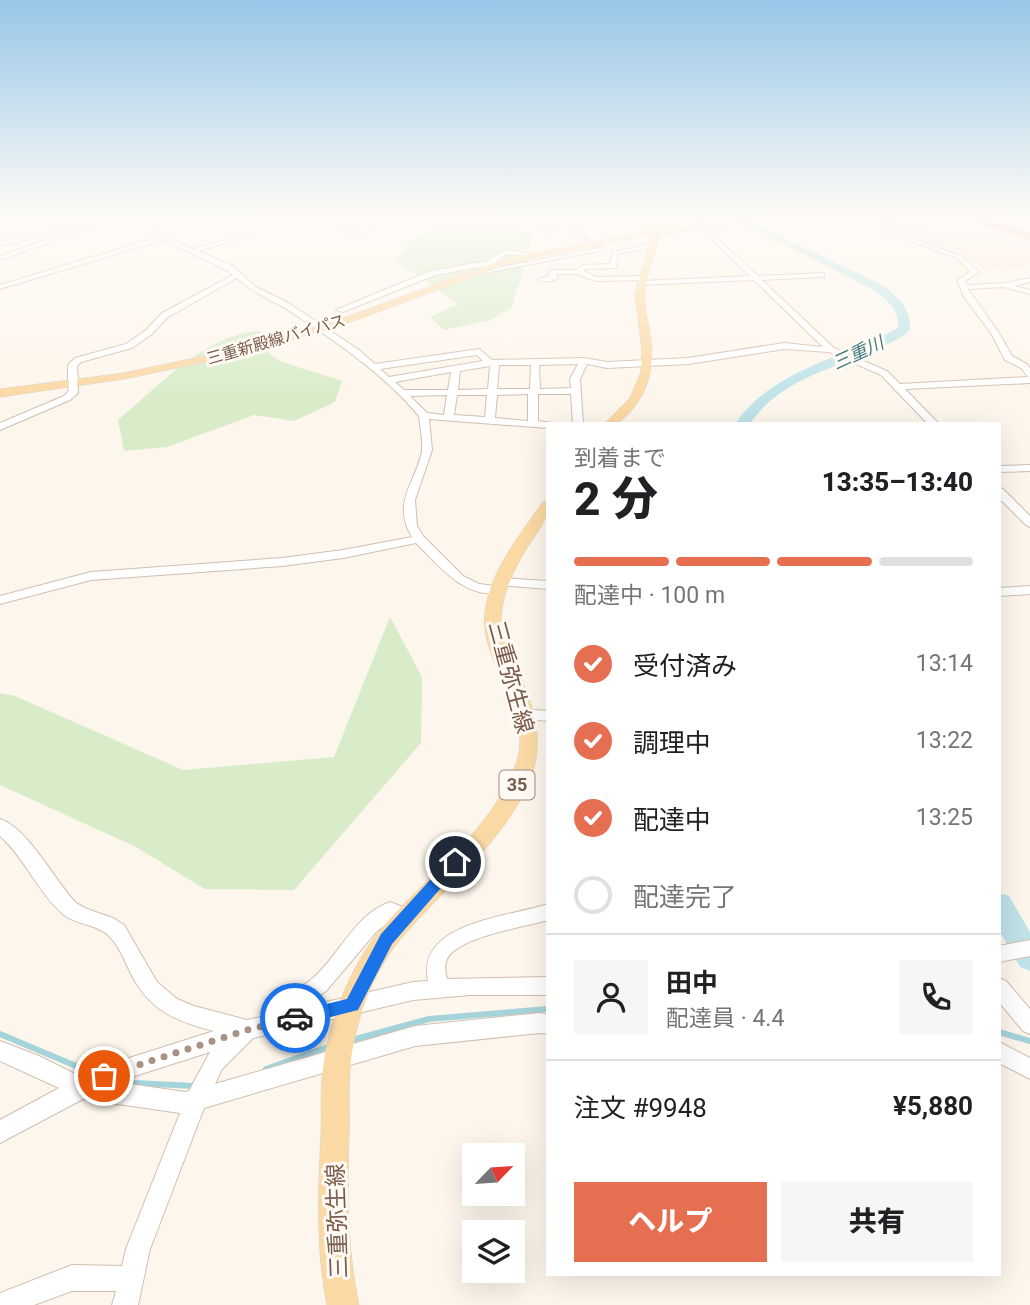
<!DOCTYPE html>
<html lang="ja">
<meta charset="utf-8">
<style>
:root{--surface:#fff;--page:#f6f6f6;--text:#202124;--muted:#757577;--line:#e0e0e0;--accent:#e76f51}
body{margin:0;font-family:Roboto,"Noto Sans JP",sans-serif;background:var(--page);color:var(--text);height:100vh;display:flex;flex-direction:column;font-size:26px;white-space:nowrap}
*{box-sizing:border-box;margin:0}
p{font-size:23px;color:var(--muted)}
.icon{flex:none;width:38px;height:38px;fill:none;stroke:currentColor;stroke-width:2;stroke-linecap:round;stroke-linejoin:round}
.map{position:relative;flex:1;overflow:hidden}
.sheet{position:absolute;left:546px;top:422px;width:455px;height:854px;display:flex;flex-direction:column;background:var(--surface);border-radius:0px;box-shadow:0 7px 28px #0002}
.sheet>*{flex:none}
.needle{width:46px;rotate:65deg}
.tools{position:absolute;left:462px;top:1143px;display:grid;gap:14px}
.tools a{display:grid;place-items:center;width:63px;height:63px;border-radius:0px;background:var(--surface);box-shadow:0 7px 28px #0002;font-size:35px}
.pin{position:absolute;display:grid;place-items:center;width:60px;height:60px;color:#fff;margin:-30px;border:4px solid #fff;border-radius:50%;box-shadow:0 2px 7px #0007}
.courier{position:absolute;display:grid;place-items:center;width:70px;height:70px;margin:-35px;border:5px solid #1a73e8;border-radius:50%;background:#fff;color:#222;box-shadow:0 2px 9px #0007}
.head em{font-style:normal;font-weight:800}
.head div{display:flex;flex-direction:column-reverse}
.head{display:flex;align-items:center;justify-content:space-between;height:119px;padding:0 28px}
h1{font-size:46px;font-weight:800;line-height:52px}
.bar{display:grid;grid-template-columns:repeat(4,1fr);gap:10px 7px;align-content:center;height:84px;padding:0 28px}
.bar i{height:9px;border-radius:5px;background:var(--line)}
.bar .selected{background:var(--accent)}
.bar p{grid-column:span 4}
.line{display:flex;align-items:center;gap:18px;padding:0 28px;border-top:2px solid var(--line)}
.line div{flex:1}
.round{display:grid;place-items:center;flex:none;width:74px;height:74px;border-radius:0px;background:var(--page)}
ol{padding:0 28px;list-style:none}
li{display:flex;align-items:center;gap:21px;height:77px}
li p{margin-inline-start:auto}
li .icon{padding:7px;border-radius:50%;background:var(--accent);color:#fff;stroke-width:4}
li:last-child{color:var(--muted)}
li i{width:38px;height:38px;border:4px solid var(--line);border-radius:50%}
.cta{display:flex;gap:14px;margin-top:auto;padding:14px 28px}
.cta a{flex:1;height:80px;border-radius:0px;background:var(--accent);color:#fff;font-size:28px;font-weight:800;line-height:80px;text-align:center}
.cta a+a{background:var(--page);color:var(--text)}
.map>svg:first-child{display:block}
</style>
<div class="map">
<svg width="1030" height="1305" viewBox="0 0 1030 1305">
<rect width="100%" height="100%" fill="#fdf6ec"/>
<path fill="#fde8e0" d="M945,220L1023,246L1030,245V266L998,271L982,269L973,261L896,233L895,229Z"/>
<path fill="#d8ecc9" d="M453,217H484L497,226L534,234L512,307L491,320L444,330L430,317L458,304L395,260L412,240Z
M261,331C264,338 265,347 269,353C275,363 327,375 342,381L335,402L294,421L254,415L167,447L124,451L118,420C158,387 207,332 261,331Z
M390,617L422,677L421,743L294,890L205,889L136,847L0,785V693L15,696L183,770L334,757Z"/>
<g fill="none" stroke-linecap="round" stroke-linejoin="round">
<path stroke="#a5d3da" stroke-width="6" d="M999,1032L1030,1041
M0,1034L95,1074
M352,1040L429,1019L548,1009
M266,1069L328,1047
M115,1082L194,1086"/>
<path fill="#bfe3e8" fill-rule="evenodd" d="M730,217H741L882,285C899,298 911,308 910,330C900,340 885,345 872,351C829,370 777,382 750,424H735C773,369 842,359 898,328C899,309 888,301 874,290Z
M999,893L1009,896L1030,932V971L1020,967L999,930Z"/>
<path stroke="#dcd0c4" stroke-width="7" stroke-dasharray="7 3.5" stroke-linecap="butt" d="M694,220L705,229
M583,238L597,246"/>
<g stroke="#d1beb0" stroke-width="2">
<path id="minor" d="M72,217H81L57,225L68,229V231L47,225Z
M125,217H134L76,233L0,260V256L72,231Z
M172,217H181L156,225L153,230L193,249L248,234V236L199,251L233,266L256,287L290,304L359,350L375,364L479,349L492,360L584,358L607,362L688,358L784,343L823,347L754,280L638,285V281H641L750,276L703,230L705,227L758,276L824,273V277H821L762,280L834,348L887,371L900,384L1028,377L1021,368L1005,360L991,333L964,297L957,280L970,272L957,258L879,230L948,217H960L890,231L961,256L979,272L965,281L967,285L1006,283L1030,278V282L1014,286L1030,290V294L1004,287L968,289L999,333L1012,356L1027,364L1030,368V383L905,389L939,424H928L881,375L829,352L784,349L688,364L607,368L587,364L580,379L583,424H573L571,394H538V421L552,423L548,424V428L429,419L432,450L415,500L417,526L424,537L463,576L479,584L503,587L504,590L503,593C464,599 440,567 416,543L343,558L282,566L91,580L0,604V596L91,572L282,558L343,550L412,537C391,502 416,483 422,451C423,440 420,427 419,416C383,373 335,341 288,310C270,299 253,293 237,278L168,317L152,334L132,348L81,362L77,366L78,381L73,384L68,381V365L75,358L126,344L146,330L162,313L233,275L227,270L163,240L0,289V285L158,237L146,231L152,223ZM477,355L483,361L389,377L380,369ZM578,364L570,379L571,388L540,389L539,365ZM499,365H531L530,389H497ZM490,366L488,389L458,390L460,371ZM451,372L448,390H404L395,382ZM528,394V421L495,418L497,395ZM447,395L444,415L427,413L410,396ZM457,395H487L485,417L454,415Z
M204,217H238L223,222Z
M293,217C307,216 320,226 334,224C346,223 356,217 369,217L340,227L358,231L395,217H403L358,235Z
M540,217H559L494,225L491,223Z
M1000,217H1009L1030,222V226Z
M654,218L656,221L568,225L585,237L583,240L567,230L544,232L541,230L562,227L559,223L562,221Z
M694,218L696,221L656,227L653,225Z
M49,232L51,235L0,245V241Z
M655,243L657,246L618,254L616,268L585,269L583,271L597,277L643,276L647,278L646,280L596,281L577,274H556L558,278C553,282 543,283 538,279L550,276L548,272L552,270H576L583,265L610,264L613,252Z
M603,247L605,250L485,273L481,271Z
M506,250L530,254L527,256L507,254L492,265L435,275L343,312L336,310L430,271L487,261Z
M70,385L78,387V393L70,400L0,430V423L64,396L68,392Z
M1030,465V471L999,472V466Z
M999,488L1003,489L1030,516V527L1026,525L999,498Z
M502,578L548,581V589L497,585L496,582Z
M1030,586V594L999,596V588Z
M523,709L548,711V721L518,718L515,714L518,710Z
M0,819C28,828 55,881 76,903L87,909L113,918L124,925L157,982L177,999L194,1006L247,1020L275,1014L279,999C289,993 302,987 312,979C339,956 354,915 390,902L413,911L415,917L413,923L406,925L392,919L376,932L326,991L300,1008L413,982L428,981C416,922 509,917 548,904V920C526,927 452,937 446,962C444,967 446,974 447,979L548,977V995H470L413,1000L253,1038L222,1069L215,1084L415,1026L540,1013L548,1015V1034L540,1033L415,1046L204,1108L150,1249L138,1305H112L116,1291H72L34,1305H0V1293L72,1265L122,1266L126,1249L180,1113L83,1099L0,1143V1120L59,1088L0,1061V1041L39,1056L81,1077L104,1066L214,1031C174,1021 149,1010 130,972C124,959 118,944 108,935C96,924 77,925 64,915C38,893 25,858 0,836ZM210,1052L189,1091L185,1092L116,1082Z
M1030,940V956L999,962V946Z
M999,978L1006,981L1030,1009V1034L1023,1031L999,1002Z
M999,1042L1030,1058V1079L999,1063Z"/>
</g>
<g stroke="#dad1cd" stroke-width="1">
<path id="major" d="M649,217H657C664,242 650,260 646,284C643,299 646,313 649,327C656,368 650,396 618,424H604L630,398L641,372L642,350L635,295L652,234L511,263L340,326L238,355L124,379L0,397V389L124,373L232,350L332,322L506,259L648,231L652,232Z
M779,217H800L666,234L662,232Z
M848,217L885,221L935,217L885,225Z
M548,501C548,522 538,530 527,548C512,572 500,598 501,627C502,638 509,650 514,661C530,699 547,736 531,777C506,842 442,889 399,941C371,975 354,1025 350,1068C348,1091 350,1114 349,1137C347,1193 347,1249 359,1305H327C316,1249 318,1193 321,1136C322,1114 320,1091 323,1068C329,1021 351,964 382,928C427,875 494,829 517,761C533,710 479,661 485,613C489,572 520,535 543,502Z"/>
</g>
<g stroke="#dad1cd" stroke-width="2">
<path id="highway" d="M960,217H974L1030,234V240Z"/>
</g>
<use href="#minor" fill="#fff" fill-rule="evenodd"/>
<use href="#major" fill="#fbd9a5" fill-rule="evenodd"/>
<use href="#highway" fill="#f7b7a3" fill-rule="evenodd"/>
<g stroke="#d1beb0" stroke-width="10" stroke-linecap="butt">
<path id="minor-bridge" d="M73,381V387"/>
</g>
<g stroke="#dad1cd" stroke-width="10" stroke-linecap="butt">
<path id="major-bridge" d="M648,233L666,230"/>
</g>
<use href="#minor-bridge" stroke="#fff" stroke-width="9"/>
<use href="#major-bridge" stroke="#fbd9a5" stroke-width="9"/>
</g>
<linearGradient id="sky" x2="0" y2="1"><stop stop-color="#97c7e8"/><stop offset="0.54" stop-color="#fefbf6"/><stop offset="1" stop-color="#fefbf6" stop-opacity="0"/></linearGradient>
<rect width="1030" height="399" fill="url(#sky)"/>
<path fill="#1a73e8" d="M455,856L463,862L460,866L392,944L358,1010L295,1026L289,1024V1013L347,999L381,934L450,858Z"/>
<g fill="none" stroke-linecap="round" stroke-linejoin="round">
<path stroke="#a89285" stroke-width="7" stroke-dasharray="0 12.6" d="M104,1076L247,1030L295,1018"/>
</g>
<g text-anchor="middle" stroke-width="6" stroke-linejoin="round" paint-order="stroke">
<g font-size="16" fill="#7a5c4d" stroke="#fffaf3">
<text transform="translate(276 339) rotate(-16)" y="6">三重新殿線バイパス</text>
</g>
<g font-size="18" font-style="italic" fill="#437c86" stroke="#fffaf3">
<text transform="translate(858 353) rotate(-25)" y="6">三重川</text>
</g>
<rect fill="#fffaf3" stroke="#a28b7f" stroke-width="2" x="499.5" y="770.5" width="35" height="29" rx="5"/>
<g font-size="18" font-weight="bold" fill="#7a5c4d">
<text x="517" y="791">35</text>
</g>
<g font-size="23" fill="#7a5c4d" stroke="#fffaf3">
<text transform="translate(511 677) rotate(75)" y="8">三重弥生線</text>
<text transform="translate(337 1221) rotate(-92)" y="8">三重弥生線</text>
</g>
</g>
</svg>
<div class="tools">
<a><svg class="needle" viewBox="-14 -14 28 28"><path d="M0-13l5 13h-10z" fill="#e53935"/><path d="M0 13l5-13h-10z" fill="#757577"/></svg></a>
<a><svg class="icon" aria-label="layers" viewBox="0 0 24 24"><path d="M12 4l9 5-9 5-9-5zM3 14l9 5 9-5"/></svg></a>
</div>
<div class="pin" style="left:104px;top:1076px;background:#ea580c"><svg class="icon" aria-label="bag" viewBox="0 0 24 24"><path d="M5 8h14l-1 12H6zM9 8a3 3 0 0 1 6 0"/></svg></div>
<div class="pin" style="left:455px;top:862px;background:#1f2937"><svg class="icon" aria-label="home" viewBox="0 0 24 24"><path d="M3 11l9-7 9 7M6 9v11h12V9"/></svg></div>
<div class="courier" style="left:295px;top:1018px"><svg class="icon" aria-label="car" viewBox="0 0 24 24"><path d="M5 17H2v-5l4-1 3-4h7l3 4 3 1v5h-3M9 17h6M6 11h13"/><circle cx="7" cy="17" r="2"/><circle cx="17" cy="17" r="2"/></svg></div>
<section class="sheet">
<div class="head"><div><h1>2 分</h1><p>到着まで</p></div><em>13:35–13:40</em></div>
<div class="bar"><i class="selected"></i><i class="selected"></i><i class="selected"></i><i></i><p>配達中 · 100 m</p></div>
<ol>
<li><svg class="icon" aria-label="check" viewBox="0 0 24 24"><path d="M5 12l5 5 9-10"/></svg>受付済み<p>13:14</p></li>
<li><svg class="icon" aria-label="check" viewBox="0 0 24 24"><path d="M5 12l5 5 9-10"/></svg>調理中<p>13:22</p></li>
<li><svg class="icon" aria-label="check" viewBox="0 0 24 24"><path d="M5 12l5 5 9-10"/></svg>配達中<p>13:25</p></li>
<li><i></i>配達完了</li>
</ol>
<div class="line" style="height:126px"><a class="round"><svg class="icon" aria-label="person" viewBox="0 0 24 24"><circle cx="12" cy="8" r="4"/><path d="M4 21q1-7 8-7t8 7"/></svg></a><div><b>田中</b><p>配達員 · 4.4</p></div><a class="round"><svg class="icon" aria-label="phone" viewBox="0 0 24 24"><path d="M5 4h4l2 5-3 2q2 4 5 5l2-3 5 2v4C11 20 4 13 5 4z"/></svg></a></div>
<div class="line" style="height:91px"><div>注文 #9948</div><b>¥5,880</b></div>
<div class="cta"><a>ヘルプ</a><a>共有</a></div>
</section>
</div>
